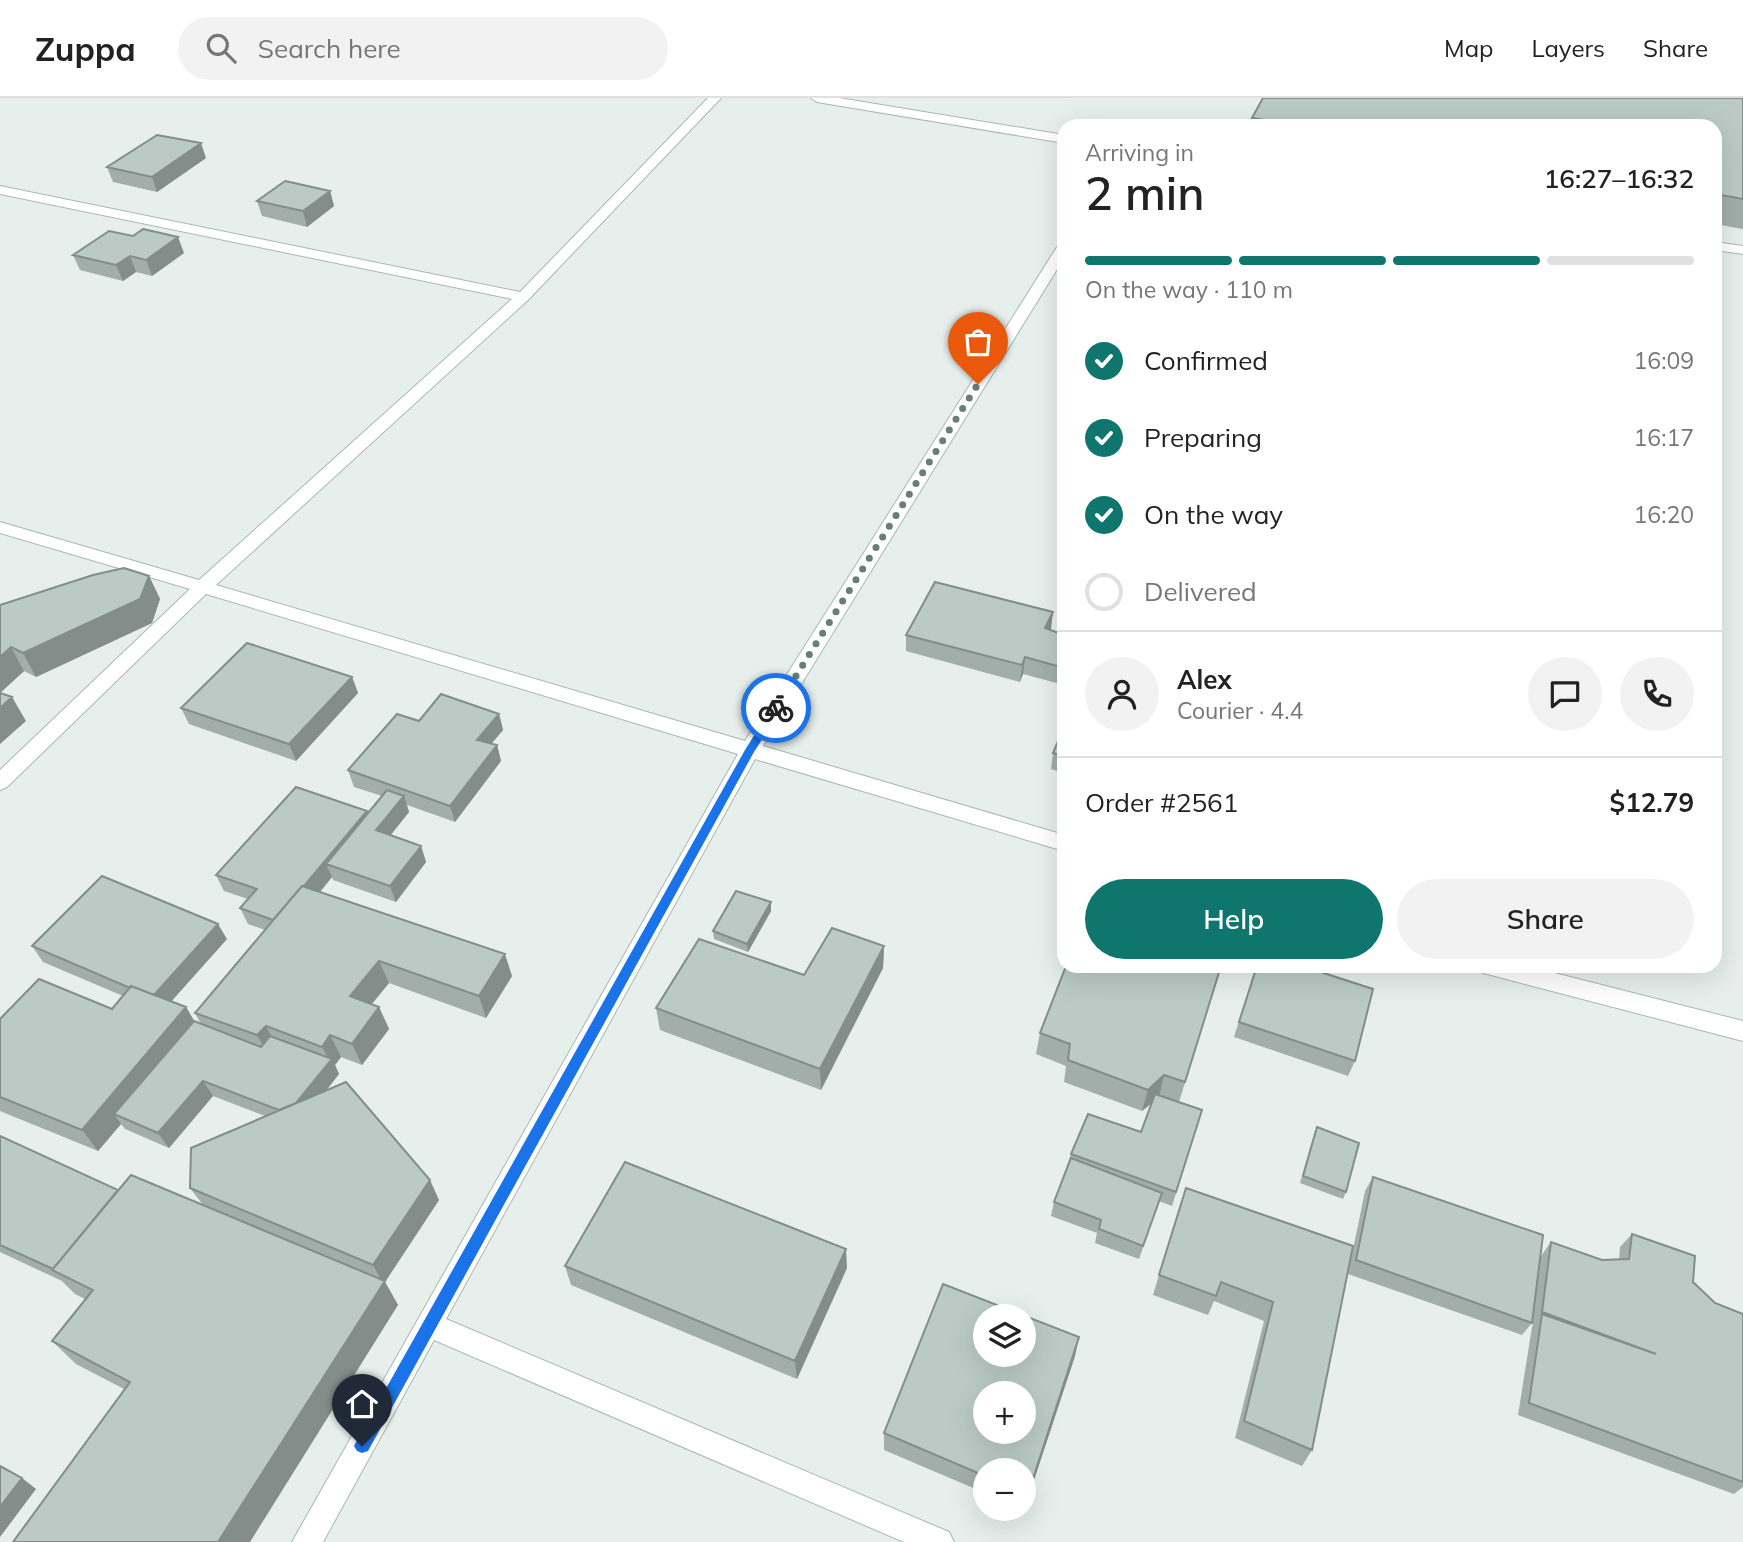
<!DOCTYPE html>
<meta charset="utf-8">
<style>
:root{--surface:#fff;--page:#f2f2f2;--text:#222;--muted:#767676;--line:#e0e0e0;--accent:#0f766e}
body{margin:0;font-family:Mulish,sans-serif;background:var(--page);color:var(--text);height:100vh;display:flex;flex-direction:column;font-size:26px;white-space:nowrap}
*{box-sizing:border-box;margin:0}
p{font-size:23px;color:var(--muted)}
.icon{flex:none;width:38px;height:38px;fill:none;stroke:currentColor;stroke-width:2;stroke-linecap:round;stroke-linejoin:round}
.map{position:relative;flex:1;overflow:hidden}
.side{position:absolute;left:1057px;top:21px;width:665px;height:854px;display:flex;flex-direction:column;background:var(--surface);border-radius:21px;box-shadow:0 7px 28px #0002}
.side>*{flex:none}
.buttons{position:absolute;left:973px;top:1206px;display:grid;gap:14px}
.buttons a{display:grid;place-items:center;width:63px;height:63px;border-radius:50%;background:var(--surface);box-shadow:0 7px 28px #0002;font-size:35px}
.pin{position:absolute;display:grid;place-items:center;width:60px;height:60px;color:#fff;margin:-72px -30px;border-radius:50% 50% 50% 0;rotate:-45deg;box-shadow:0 0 7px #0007}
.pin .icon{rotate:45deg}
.courier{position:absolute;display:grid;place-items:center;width:70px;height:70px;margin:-35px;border:5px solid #1a73e8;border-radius:50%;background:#fff;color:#222;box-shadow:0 2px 9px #0007}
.overview em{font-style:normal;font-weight:600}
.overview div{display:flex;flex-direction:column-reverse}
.overview{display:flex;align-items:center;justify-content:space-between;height:119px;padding:0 28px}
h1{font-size:46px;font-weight:600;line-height:52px}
.bar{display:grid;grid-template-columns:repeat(4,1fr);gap:10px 7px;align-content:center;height:84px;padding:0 28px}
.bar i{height:9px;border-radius:5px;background:var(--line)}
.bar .active{background:var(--accent)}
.bar p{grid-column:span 4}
.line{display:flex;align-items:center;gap:18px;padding:0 28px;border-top:2px solid var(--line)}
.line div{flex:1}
.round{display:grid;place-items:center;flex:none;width:74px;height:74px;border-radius:37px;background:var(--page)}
ol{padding:0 28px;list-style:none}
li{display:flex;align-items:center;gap:21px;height:77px}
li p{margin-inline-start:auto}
li .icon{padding:7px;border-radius:50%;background:var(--accent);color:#fff;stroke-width:4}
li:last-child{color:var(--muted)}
li i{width:38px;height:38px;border:4px solid var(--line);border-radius:50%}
.button{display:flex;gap:14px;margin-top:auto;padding:14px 28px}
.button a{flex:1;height:80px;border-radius:42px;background:var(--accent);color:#fff;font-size:28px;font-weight:600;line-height:80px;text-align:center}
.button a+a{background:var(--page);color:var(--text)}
header{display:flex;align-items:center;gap:42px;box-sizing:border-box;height:98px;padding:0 35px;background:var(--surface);border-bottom:2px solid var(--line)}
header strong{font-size:33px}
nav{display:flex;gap:38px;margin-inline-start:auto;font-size:24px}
.search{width:490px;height:63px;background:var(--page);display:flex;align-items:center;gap:18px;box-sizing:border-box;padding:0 24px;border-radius:38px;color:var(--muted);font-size:26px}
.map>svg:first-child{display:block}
</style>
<header>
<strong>Zuppa</strong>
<div class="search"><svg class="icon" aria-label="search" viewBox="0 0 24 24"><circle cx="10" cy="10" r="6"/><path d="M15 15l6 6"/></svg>Search here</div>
<nav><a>Map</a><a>Layers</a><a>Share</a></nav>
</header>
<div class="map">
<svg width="1743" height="1444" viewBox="0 0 1743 1444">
<rect width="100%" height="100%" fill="#e6efeb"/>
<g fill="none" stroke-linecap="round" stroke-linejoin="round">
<g stroke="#a8b8b2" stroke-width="2">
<path id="minor" d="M708,0H721L528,202L216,487L745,643L1057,149L1064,145V160L763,648L1064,737V753L755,661L446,1221L949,1434L954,1444H904L434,1242L323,1444H292L738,656L206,496L7,689L0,692V672L190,491L0,435V424L199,482L512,201L0,96V88L520,194Z
M811,0H839L1064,37V45L817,4Z
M1715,144L1743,148V156L1715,152Z
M1480,868H1527L1743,923V943L1491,877L1483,875Z"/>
</g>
<use href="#minor" fill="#fff" fill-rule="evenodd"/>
</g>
<path fill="#a1aea9" d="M1743,0V131L1715,126V28H1250L1252,20Z
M206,60L157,94L113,84L107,69Z
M330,93L334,108L307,129L262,118L257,103Z
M184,155L152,178L136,174L123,183L80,172L73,157Z
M149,478L160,501L152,525L36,579L24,573L0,595V507Z
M1053,514L1050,532L1064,537V587L1023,576L1020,584L906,553V537Z
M352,579L358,595L296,663L189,626L181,610Z
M499,616L503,632L491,646L497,647L501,663L455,724L407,707L409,714L390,737L421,748L426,764L396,804L333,782L332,779L320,794L512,878L486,920L389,885L372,906L379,909L389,931L362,967L341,959L335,967L339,976L326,993L439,1102L385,1184L398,1207L124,1291L76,1266L52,1243L85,1201L75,1196L62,1183L0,1154V1038L118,1092L203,1107L190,1090L265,1018L213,998L169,1050L125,1031L121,1026L98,1053L0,1013V921L112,911L123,898L43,864L32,848L227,841L171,903L186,909L194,923L201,926L195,915L265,832L248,826L240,810L248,801L224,793L216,777L368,715L382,698L354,689L348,672L419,623Z
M1064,629V675L1051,671L1053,655Z
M771,804V813L748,854L714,841L713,833Z
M884,848L883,870L821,992L660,932L656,910L804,877Z
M1221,868L1179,1004L1202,1012L1172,1108L1159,1103L1139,1161L1095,1145L1097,1135L1051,1118L1054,1104L1071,1056L1141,1034L1153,1004L1142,1013L1064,984L1066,968L1036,956L1040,935Z
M1256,868L1355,963L1348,978L1234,939Z
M1317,1029L1346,1094L1343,1101L1300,1085L1314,1037Z
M1373,1079L1541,1158L1551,1144L1602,1162H1619L1620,1149L1632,1136L1693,1184L1715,1205L1743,1216V1389L1734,1396L1518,1317L1532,1229L1533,1227L1532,1225L1522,1237L1348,1176L1365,1093Z
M1179,1110L1353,1148L1312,1352L1302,1368L1235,1340L1264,1223L1214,1203L1208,1217L1153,1197Z
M565,1168L847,1170L797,1281L571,1187Z
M1075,1258L1024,1412L1021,1410H1024V1372H985V1395L884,1352V1335Z"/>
<path fill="#838d89" d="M201,45L206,60L157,94L152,79Z
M330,93L334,108L307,129L303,113Z
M178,139L184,155L152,178L146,162Z
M130,158L136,174L123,183L116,167Z
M149,478L160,501L152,525L36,579L23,555Z
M1053,514L1051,531L1043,546L1045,530Z
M11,549L24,573L0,595V559Z
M1025,559L1023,576L1020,584L1022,567Z
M352,579L358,595L296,663L289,646Z
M12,599L26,623L0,646V610Z
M499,616L503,632L481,658L477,642Z
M497,647L501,663L455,724L450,708Z
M404,698L409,714L382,748L376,732Z
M367,713L373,729L326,766L332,779L283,839L275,823Z
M421,748L426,764L396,804L390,788Z
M771,804V813L748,854L747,846Z
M218,826L227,841L161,915L151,899Z
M884,848L883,870L821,992L820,971Z
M505,856L512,878L486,920L479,898Z
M379,863L389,885L360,920L350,898Z
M186,909L199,931L114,1016L121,1026L98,1053L82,1032Z
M379,909L389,931L362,967L352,946Z
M266,928L278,950L269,959L257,937Z
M330,937L341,959L335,967L339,976L296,1030L288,1016L330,963L322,949Z
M1164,977L1159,999L1142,1013L1148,992Z
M203,983L213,998L169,1050L158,1035Z
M430,1082L439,1102L385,1184L398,1207L250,1444H218L383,1185L373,1167Z
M846,1151L847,1170L797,1281L795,1263Z
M1079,1239L1075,1258L1024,1412L1028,1396Z
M22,1380L36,1391L0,1439V1409Z"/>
<path fill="#bbcac4" stroke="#838d89" stroke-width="2" fill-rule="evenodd" d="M1263,0H1743V101L1715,96V28H1302L1252,20Z
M157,37L201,45L152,79L107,69Z
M285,83L330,93L303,113L257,103Z
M143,131L178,139L146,162L130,158L116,167L73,157L109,133L133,138Z
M124,470L149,478L140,501L23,555L11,549L0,559V507L93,477Z
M935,484L1053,514L1045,530L1064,537V570L1025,559L1022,567L906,537Z
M247,545L352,579L289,646L181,610Z
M0,595L12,599L0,610Z
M441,596L499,616L477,642L497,647L450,708L348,672L397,616L419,623Z
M1064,629V658L1053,655Z
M296,689L367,713L304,788H302L273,822L240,810L257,791L216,777Z
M387,692L404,698L376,732L421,748L390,788L326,766Z
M102,778L218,826L154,897L131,888L130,890L32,848Z
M302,788L505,856L479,898L379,863L350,898L379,909L352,946L330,937L322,949L266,928L257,937L195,915Z
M736,793L771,804L747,846L713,833Z
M832,830L884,848L820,971L656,910L699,841L804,877Z
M1066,868H1221L1185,984L1164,977L1148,992L1068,962L1070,946L1040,935Z
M1257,868H1302L1373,891L1355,963L1239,924Z
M39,881L112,911L131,888L186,909L82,1032L0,999V921Z
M194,923L261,949L270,938L332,961L296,1005L279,1012L203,983L158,1035L114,1016Z
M346,984L430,1082L373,1167L190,1090L191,1050Z
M1155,996L1202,1012L1176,1094L1071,1056L1088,1016L1141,1034Z
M1317,1029L1359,1045L1346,1094L1303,1078Z
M0,1038L118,1092L53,1171L0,1147Z
M1071,1060L1162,1095L1143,1148L1099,1131L1101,1122L1054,1104Z
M625,1064L846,1151L795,1263L565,1168Z
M131,1077L385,1183L218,1444H13L130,1284L52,1243L93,1192L52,1172Z
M1373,1079L1543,1137L1532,1225L1356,1162Z
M1186,1090L1353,1148L1312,1352L1244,1323L1273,1204L1221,1184L1216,1198L1159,1177Z
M1632,1136L1695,1158L1693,1184L1715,1205L1743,1216V1384L1529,1305L1542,1216L1656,1256L1542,1214L1551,1144L1602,1162L1629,1161Z
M943,1186L1079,1239L1028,1396L1024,1394V1372H985V1378L884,1335ZM985,1218H1024V1256H985ZM985,1295H1024V1334H985Z
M0,1368L22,1380L0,1409Z"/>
<path fill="#1a73e8" d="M776,606L782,610L754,654L368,1353L362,1355L357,1353L354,1348L357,1342L745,652L773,607Z"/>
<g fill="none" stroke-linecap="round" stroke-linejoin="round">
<path stroke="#687f78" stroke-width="7" stroke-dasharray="0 12.6" d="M776,610L978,286"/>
</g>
</svg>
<div class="buttons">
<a><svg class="icon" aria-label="layers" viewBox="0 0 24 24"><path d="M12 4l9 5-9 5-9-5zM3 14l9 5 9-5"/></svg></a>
<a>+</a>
<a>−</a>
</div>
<div class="pin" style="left:978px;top:286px;background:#ea580c"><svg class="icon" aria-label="bag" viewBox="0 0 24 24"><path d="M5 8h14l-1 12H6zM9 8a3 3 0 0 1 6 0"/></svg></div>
<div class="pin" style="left:362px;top:1348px;background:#1f2937"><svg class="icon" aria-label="home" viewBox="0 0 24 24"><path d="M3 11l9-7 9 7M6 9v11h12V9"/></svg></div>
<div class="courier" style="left:776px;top:610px"><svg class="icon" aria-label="bike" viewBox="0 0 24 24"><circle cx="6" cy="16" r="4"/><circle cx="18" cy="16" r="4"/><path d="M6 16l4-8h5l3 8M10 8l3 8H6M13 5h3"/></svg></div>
<section class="side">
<div class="overview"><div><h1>2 min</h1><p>Arriving in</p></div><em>16:27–16:32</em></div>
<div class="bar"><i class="active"></i><i class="active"></i><i class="active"></i><i></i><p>On the way · 110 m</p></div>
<ol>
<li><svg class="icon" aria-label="check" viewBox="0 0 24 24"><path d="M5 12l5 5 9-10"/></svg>Confirmed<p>16:09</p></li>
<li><svg class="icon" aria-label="check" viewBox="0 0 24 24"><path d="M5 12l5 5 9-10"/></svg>Preparing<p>16:17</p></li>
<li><svg class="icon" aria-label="check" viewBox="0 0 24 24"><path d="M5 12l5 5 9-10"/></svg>On the way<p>16:20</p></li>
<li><i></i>Delivered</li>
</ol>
<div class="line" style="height:126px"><a class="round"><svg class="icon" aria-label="person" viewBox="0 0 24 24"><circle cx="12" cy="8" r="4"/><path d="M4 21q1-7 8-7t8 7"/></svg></a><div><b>Alex</b><p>Courier · 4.4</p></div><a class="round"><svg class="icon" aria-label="chat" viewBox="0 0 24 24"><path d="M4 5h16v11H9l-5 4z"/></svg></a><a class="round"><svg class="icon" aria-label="phone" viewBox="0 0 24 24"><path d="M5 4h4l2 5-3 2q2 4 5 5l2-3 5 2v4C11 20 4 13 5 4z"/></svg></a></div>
<div class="line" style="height:91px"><div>Order #2561</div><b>$12.79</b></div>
<div class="button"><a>Help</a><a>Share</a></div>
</section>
</div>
